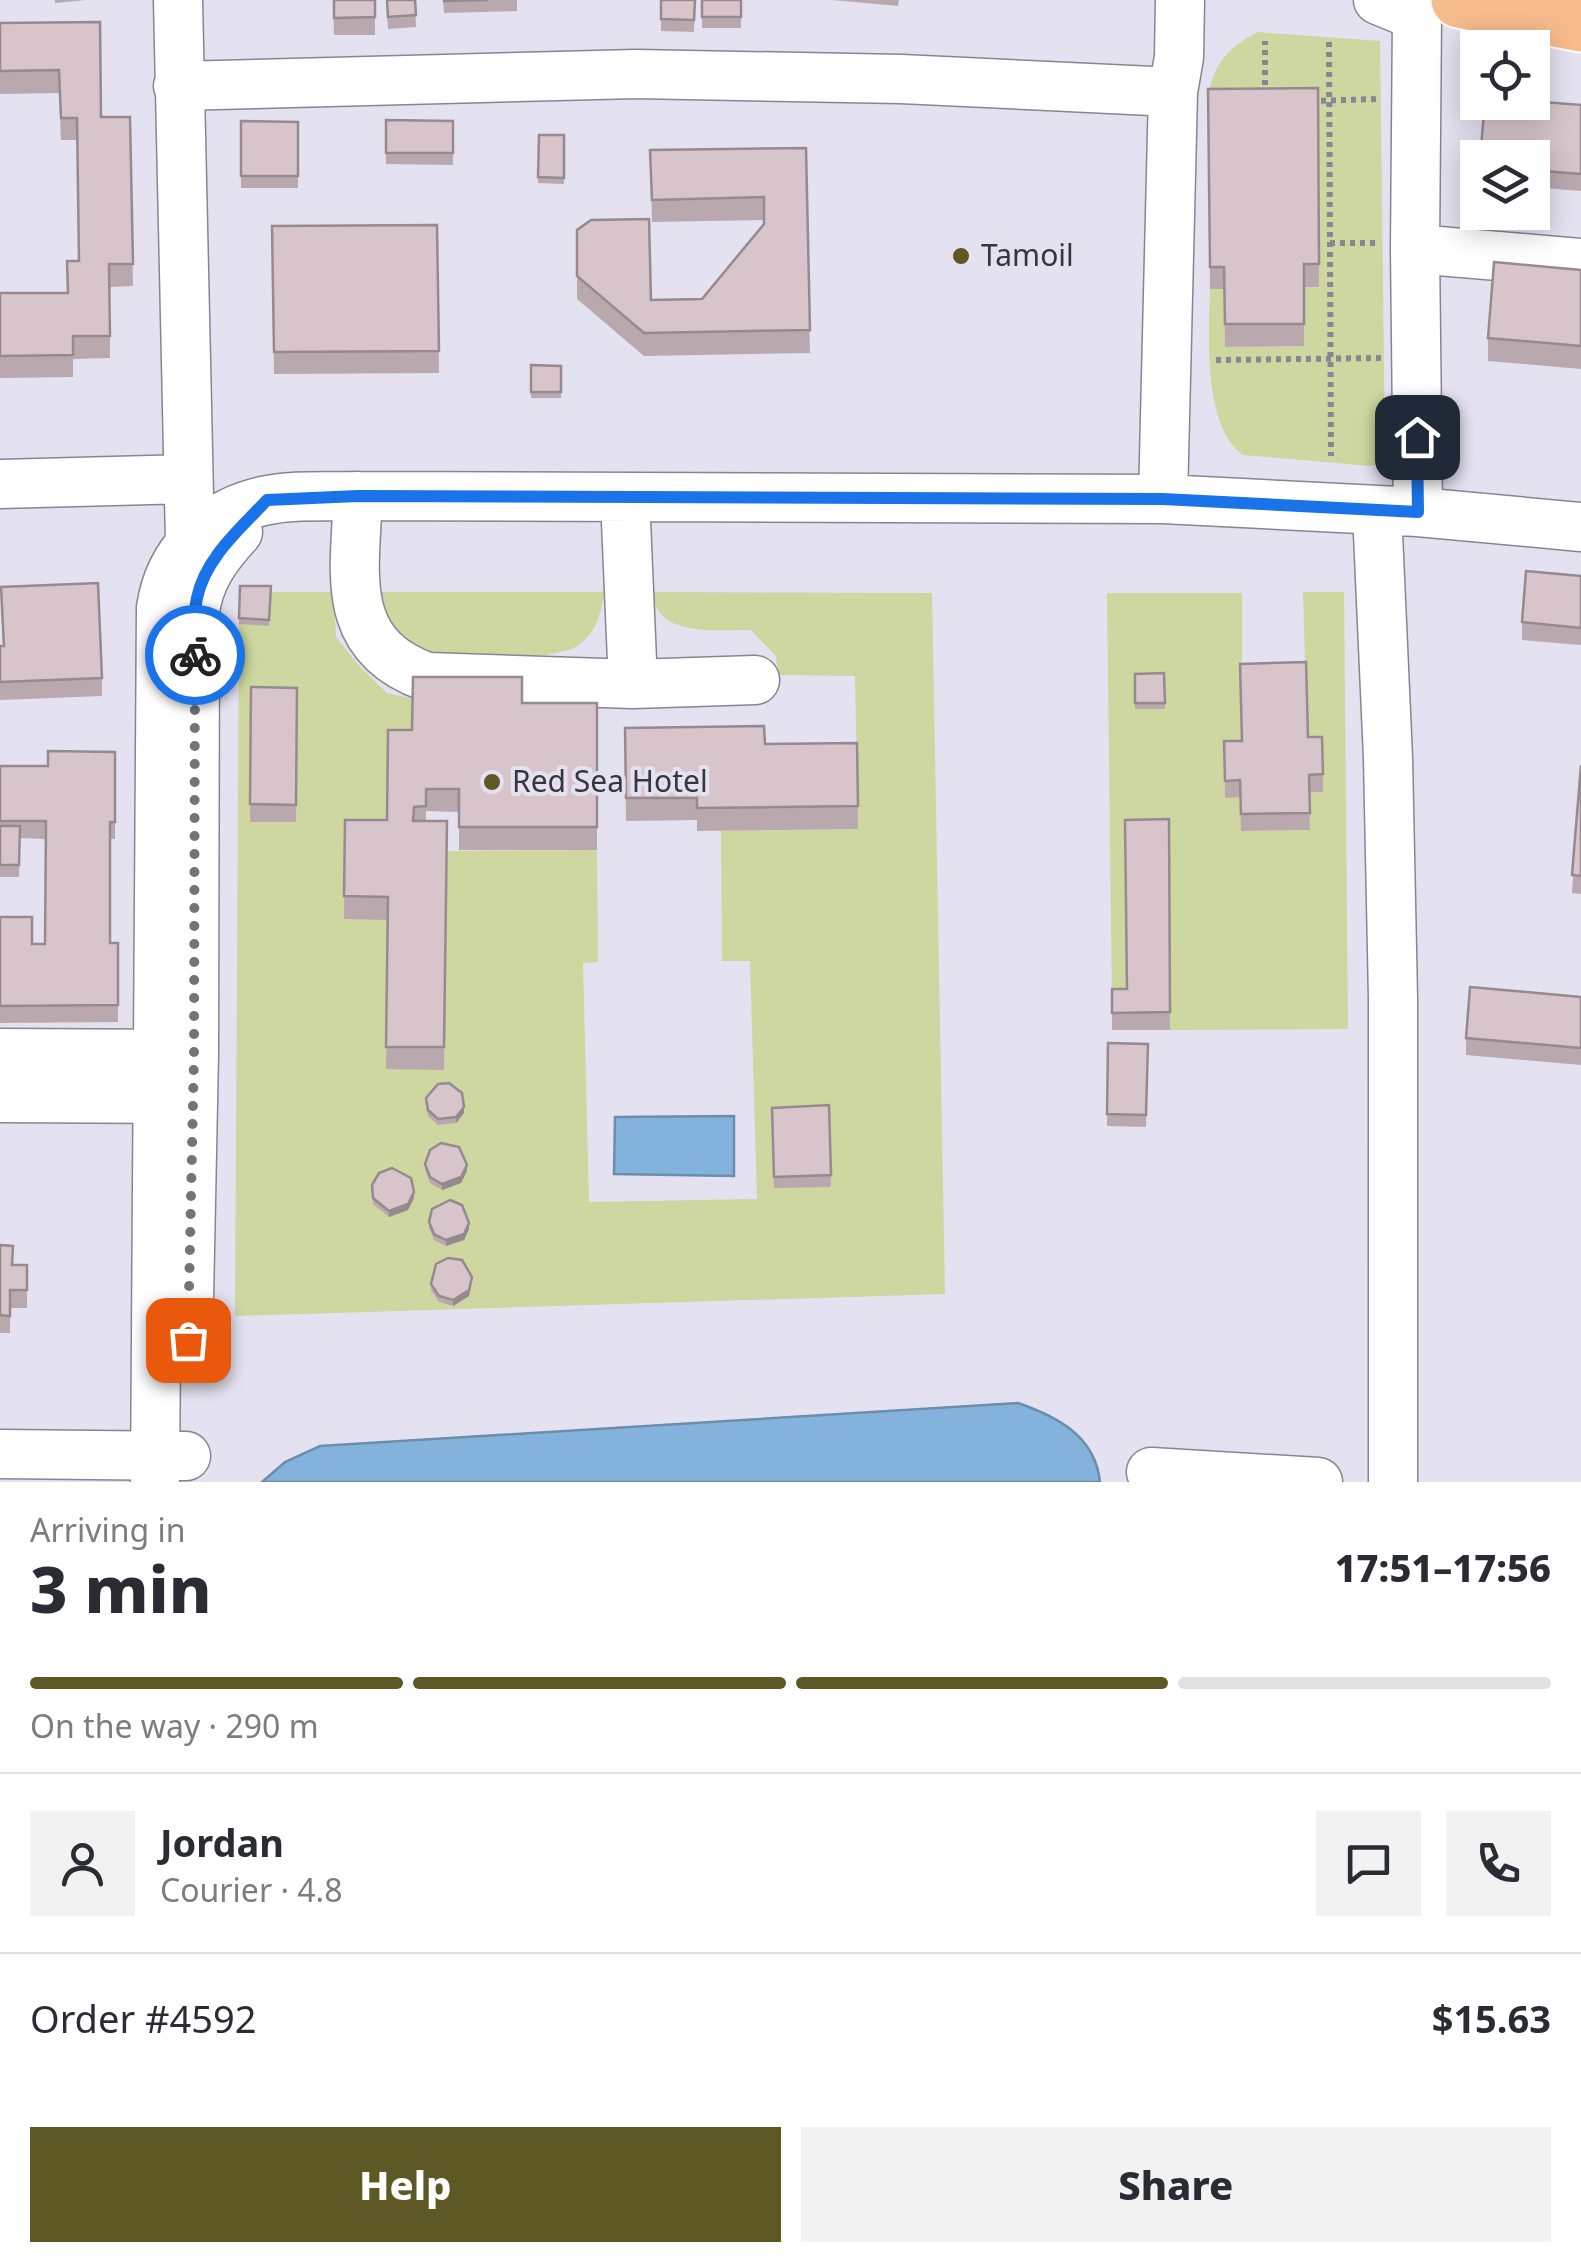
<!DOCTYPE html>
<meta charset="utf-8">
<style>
:root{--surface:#fff;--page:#f2f2f3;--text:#2b2b33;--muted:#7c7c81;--line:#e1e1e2;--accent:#5d5824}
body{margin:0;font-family:"Noto Sans",sans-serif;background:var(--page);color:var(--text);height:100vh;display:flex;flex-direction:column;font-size:38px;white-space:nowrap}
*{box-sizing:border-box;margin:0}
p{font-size:32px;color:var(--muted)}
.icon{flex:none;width:55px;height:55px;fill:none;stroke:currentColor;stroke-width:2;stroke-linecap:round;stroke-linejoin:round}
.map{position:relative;height:1482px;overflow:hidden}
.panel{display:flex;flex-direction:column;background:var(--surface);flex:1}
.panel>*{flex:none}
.fabs{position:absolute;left:1460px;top:30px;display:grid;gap:20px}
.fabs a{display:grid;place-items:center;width:90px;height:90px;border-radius:0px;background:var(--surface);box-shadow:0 5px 25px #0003;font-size:50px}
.pin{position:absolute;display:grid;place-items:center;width:85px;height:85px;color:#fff;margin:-42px;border-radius:20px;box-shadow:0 5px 15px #0006}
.courier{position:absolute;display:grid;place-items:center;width:100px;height:100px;margin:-50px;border:8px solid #1a73e8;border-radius:50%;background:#fff;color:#222;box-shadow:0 2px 12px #0007}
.summary em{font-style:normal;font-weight:800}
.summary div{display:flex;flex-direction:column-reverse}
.summary{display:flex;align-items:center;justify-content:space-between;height:170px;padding:0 30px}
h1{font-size:65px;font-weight:800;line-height:75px}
.bar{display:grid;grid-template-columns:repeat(4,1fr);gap:15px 10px;align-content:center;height:120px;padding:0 30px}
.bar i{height:12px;border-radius:8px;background:var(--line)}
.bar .on{background:var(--accent)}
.bar p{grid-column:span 4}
.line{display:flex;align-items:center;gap:25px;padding:0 30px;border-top:2px solid var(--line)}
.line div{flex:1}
.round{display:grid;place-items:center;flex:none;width:105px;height:105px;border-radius:0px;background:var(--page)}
.action{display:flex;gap:20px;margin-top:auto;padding:20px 30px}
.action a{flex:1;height:115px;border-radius:0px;background:var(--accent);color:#fff;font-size:40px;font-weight:800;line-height:115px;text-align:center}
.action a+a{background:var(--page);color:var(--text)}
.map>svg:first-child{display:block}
</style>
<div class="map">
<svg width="1581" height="1482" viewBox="0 0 1581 1482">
<rect width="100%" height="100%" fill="#e4e1f0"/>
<path fill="#cdd79f" d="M1258,32L1380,41L1385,452L1380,463L1370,466L1243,455C1202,425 1209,334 1210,289H1224L1225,347L1304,346V287L1319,286L1209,92C1215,61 1231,46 1258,32Z
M271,592H334L336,637L360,667L387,693L413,699L412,753L387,843L447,851L597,850L598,962L583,963L589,1202L757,1199L750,961H722L721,831L858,829L855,676L778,675L776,656L751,630C718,629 655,639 653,592L932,593L945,1294L235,1316L239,624L269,625Z
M377,592H605C600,614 597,633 577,646C555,661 437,664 415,650C394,637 384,615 377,592Z
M1303,592H1344L1348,1029L1170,1030L1169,837L1125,838L1127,1006H1112L1107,593H1242V758L1224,759L1225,797H1240L1242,831L1310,830Z"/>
<path fill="#83b3dc" stroke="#6c8eac" stroke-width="2.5" d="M734,1116V1176L614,1174L615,1117Z
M1018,1403C1058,1417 1095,1436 1100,1482H262L285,1462L320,1446Z"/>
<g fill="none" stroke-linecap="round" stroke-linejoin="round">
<g stroke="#888593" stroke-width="51">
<path id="minor" d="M178,0L190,542
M1378,0L1417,16
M178,86L636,74L901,79L1173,92
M1415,249L1581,263
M0,484L188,479
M358,496C355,573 338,645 427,677L633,684L755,680
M625,498L633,684
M1163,499L1173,92L1179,57L1180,0
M1377,511L1388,758L1393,998V1482
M1418,512L1415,249L1417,16L1422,0
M0,1053L190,1054
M0,1098L186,1099
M188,1347L194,1054L195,612C199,579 216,556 238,532
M0,1454L186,1456
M1151,1472L1318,1482
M155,1482L161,608C169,554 209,513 263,501C293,494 328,497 358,496L1163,499L1418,512L1581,527"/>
</g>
<g stroke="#fff" stroke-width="59">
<path id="highway" d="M1459,0L1581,24"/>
</g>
<path stroke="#888690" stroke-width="6" stroke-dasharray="5 5" stroke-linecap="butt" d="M1329,42L1331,456
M1265,95V41
M1311,101L1378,99
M1330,243H1376
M1216,360L1381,358"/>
<use href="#minor" stroke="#fff" stroke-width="48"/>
<use href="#highway" stroke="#f7bc8c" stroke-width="55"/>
</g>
<path fill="#b9a9af" d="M55,0H86L55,3Z
M333,0H375V35H334Z
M386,0H415L416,27L388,29Z
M443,0H517V11L444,13Z
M661,0H695L694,32L661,31Z
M702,0H741V28H702Z
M833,0H899L898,6Z
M100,22L101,117H130L133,286L110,287V358L73,359V377L0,378V293H68L79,261L77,140H61L59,93L0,94V23Z
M1318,88L1319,287H1304V346L1225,347L1224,289H1210L1208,89Z
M1581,105V191L1532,187V158Z
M386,120L453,121V165L386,164Z
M241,121L298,122V188H241Z
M564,135V184L538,183V177Z
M806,148L810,353L644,356L577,299V276L651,300L702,299L764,224V220L652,222L650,150Z
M437,225L439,373L274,374L272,226Z
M1581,270V369L1488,361V338Z
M531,365L561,366V398H531Z
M1581,576V645L1522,640V622Z
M240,586H271L269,626L239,624Z
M1,604L102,678V696L0,700V646H3Z
M1164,673L1165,709H1135V674Z
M251,687L297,688L296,822H250Z
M522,703H597V850H459V812L426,811V821H447L444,1070L386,1069L388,920L344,919L345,820H387L412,730Z
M625,728L765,744L857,743L858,829L697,831V820L626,821Z
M1308,737L1323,774V792H1309L1310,830L1241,831L1240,797L1225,798L1224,741Z
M115,752V839H110V943H118V1022L0,1023V917L32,944H45L46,839L20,838L19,877H0V766H48Z
M1581,765V894L1572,893Z
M1169,819L1170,1030H1112V989H1127Z
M1581,997V1065L1466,1055V1038Z
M1108,1043L1148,1044L1146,1127L1107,1126Z
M426,1104L464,1113L456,1123L438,1125L428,1116Z
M829,1105L831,1187L774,1188L772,1108Z
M425,1164L467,1171L461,1183L442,1190L430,1183L425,1170Z
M372,1185L414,1198L408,1210L389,1217L373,1204Z
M429,1222L469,1229L464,1240L446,1246L434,1240L429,1228Z
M0,1245L12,1265H27V1308H10V1333H0Z
M472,1283L469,1296L453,1306L439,1302L431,1290V1284Z"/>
<path fill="#968a8e" d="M464,1107V1113L456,1123V1117Z
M467,1165V1171L461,1183L442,1190V1184Z
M414,1192V1198L408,1210L389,1217V1211Z
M469,1223V1229L464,1240L446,1246V1240Z
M472,1277L469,1296L453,1306V1300Z"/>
<path fill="#d7c5cb" stroke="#968a8e" stroke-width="2.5" d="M334,0H375V17L334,18Z
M387,0H415L416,15L388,17Z
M444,0H488L444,1Z
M661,0H695L694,20L661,19Z
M702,0H741V17H702Z
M100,22L101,117H130L133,264H109L110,336H73V355L0,356V293H68L67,261H79L77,118H61L59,70L0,71V23Z
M1318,88L1319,264H1304V324H1225L1224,267H1210L1208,89Z
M1532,101L1581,105V174L1532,170V158H1480L1485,102Z
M386,120L453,121V153H386Z
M241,121L298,122V176H241Z
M539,135H564V178L538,177Z
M806,148L810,330L644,333L577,276V230L591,220L649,219L651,300L702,299L764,224V197L652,200L650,150Z
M437,225L439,351L274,352L272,226Z
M1494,262L1581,270V346L1488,338Z
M531,365L561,366V392H531Z
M1526,571L1581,576V628L1522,622Z
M98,583L102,678L0,682V646H4L1,587Z
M240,586H271L269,620L239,618Z
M1306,662L1308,737H1322L1323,774L1309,775L1310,813L1241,814L1240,780L1225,781L1224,741H1242L1240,664Z
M1164,673L1165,703H1135V674Z
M413,677H522V703H597V827H459V789H426V806L414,807L413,821H447L444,1047H386L388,897L344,896L345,820H387L388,730H412Z
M251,687L297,688L296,805L250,804Z
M764,726L765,744L857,743L858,806L697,808V798H626L625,728Z
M48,751L115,752V822H110V943H118V1005L0,1006V917H32V944H45L46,821H0V766H48Z
M1581,765V876L1572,875Z
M1169,819L1170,1012L1112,1013V989H1127L1125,820Z
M0,826H20L19,865H0Z
M1470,987L1581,997V1048L1466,1038Z
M1108,1043L1148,1044L1146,1115L1107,1114Z
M449,1083L462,1093L464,1107L456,1117L438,1119L428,1110L426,1098L438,1084Z
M829,1105L831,1175L774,1177L772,1108Z
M441,1143L459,1147L467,1165L461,1177L442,1184L430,1177L425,1164L430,1150Z
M392,1168L411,1178L414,1192L408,1204L389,1211L373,1198L372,1185L379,1173Z
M450,1200L462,1205L469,1223L464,1234L446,1240L434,1234L429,1222L432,1209Z
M0,1245L13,1246L12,1265H27V1290H10V1316L0,1315Z
M448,1258L462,1260L472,1277L469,1290L453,1300L439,1296L431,1284L436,1264Z"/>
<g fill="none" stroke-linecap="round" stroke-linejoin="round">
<path stroke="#74727b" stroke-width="10" stroke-dasharray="0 18" d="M188,1340L194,1054L195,655"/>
<path stroke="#1a73e8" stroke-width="12" d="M195,655C195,636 193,616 197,598C205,558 241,528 267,500L358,496L1163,499L1418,512L1417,437"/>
</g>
<g fill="#5d5824" stroke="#e4e1f0" stroke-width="4">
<circle cx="961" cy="256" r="10"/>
<circle cx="492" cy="782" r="10"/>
</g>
<g text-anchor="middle" stroke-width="8" stroke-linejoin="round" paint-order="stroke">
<g font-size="30" fill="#37363c" stroke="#e4e1f0" text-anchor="start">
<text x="981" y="266">Tamoil</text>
<text x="512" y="792">Red Sea Hotel</text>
</g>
</g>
</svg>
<div class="fabs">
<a><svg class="icon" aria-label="locate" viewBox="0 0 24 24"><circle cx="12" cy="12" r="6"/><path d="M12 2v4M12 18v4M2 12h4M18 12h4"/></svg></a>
<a><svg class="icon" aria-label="layers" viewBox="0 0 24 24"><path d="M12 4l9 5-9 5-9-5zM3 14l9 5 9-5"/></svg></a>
</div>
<div class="pin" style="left:188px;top:1340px;background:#ea580c"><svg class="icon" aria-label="bag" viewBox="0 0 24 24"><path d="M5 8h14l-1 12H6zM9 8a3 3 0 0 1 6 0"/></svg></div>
<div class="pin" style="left:1417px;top:437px;background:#1f2937"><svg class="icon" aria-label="home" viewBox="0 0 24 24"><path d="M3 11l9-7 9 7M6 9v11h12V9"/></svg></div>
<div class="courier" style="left:195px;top:655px"><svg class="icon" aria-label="bike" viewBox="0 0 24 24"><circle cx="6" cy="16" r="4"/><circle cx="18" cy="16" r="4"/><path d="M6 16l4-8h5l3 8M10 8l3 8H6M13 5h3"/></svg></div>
</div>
<section class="panel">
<div class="summary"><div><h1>3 min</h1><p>Arriving in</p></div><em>17:51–17:56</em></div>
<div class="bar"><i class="on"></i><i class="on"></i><i class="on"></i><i></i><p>On the way · 290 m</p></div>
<div class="line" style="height:180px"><a class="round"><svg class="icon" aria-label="person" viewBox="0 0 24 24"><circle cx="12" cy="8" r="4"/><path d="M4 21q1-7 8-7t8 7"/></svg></a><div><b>Jordan</b><p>Courier · 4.8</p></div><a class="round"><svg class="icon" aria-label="chat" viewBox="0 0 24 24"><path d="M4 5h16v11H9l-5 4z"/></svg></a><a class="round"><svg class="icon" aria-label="phone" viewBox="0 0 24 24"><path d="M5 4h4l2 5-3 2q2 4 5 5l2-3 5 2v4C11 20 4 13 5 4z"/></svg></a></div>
<div class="line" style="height:130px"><div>Order #4592</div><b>$15.63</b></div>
<div class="action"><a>Help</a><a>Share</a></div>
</section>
